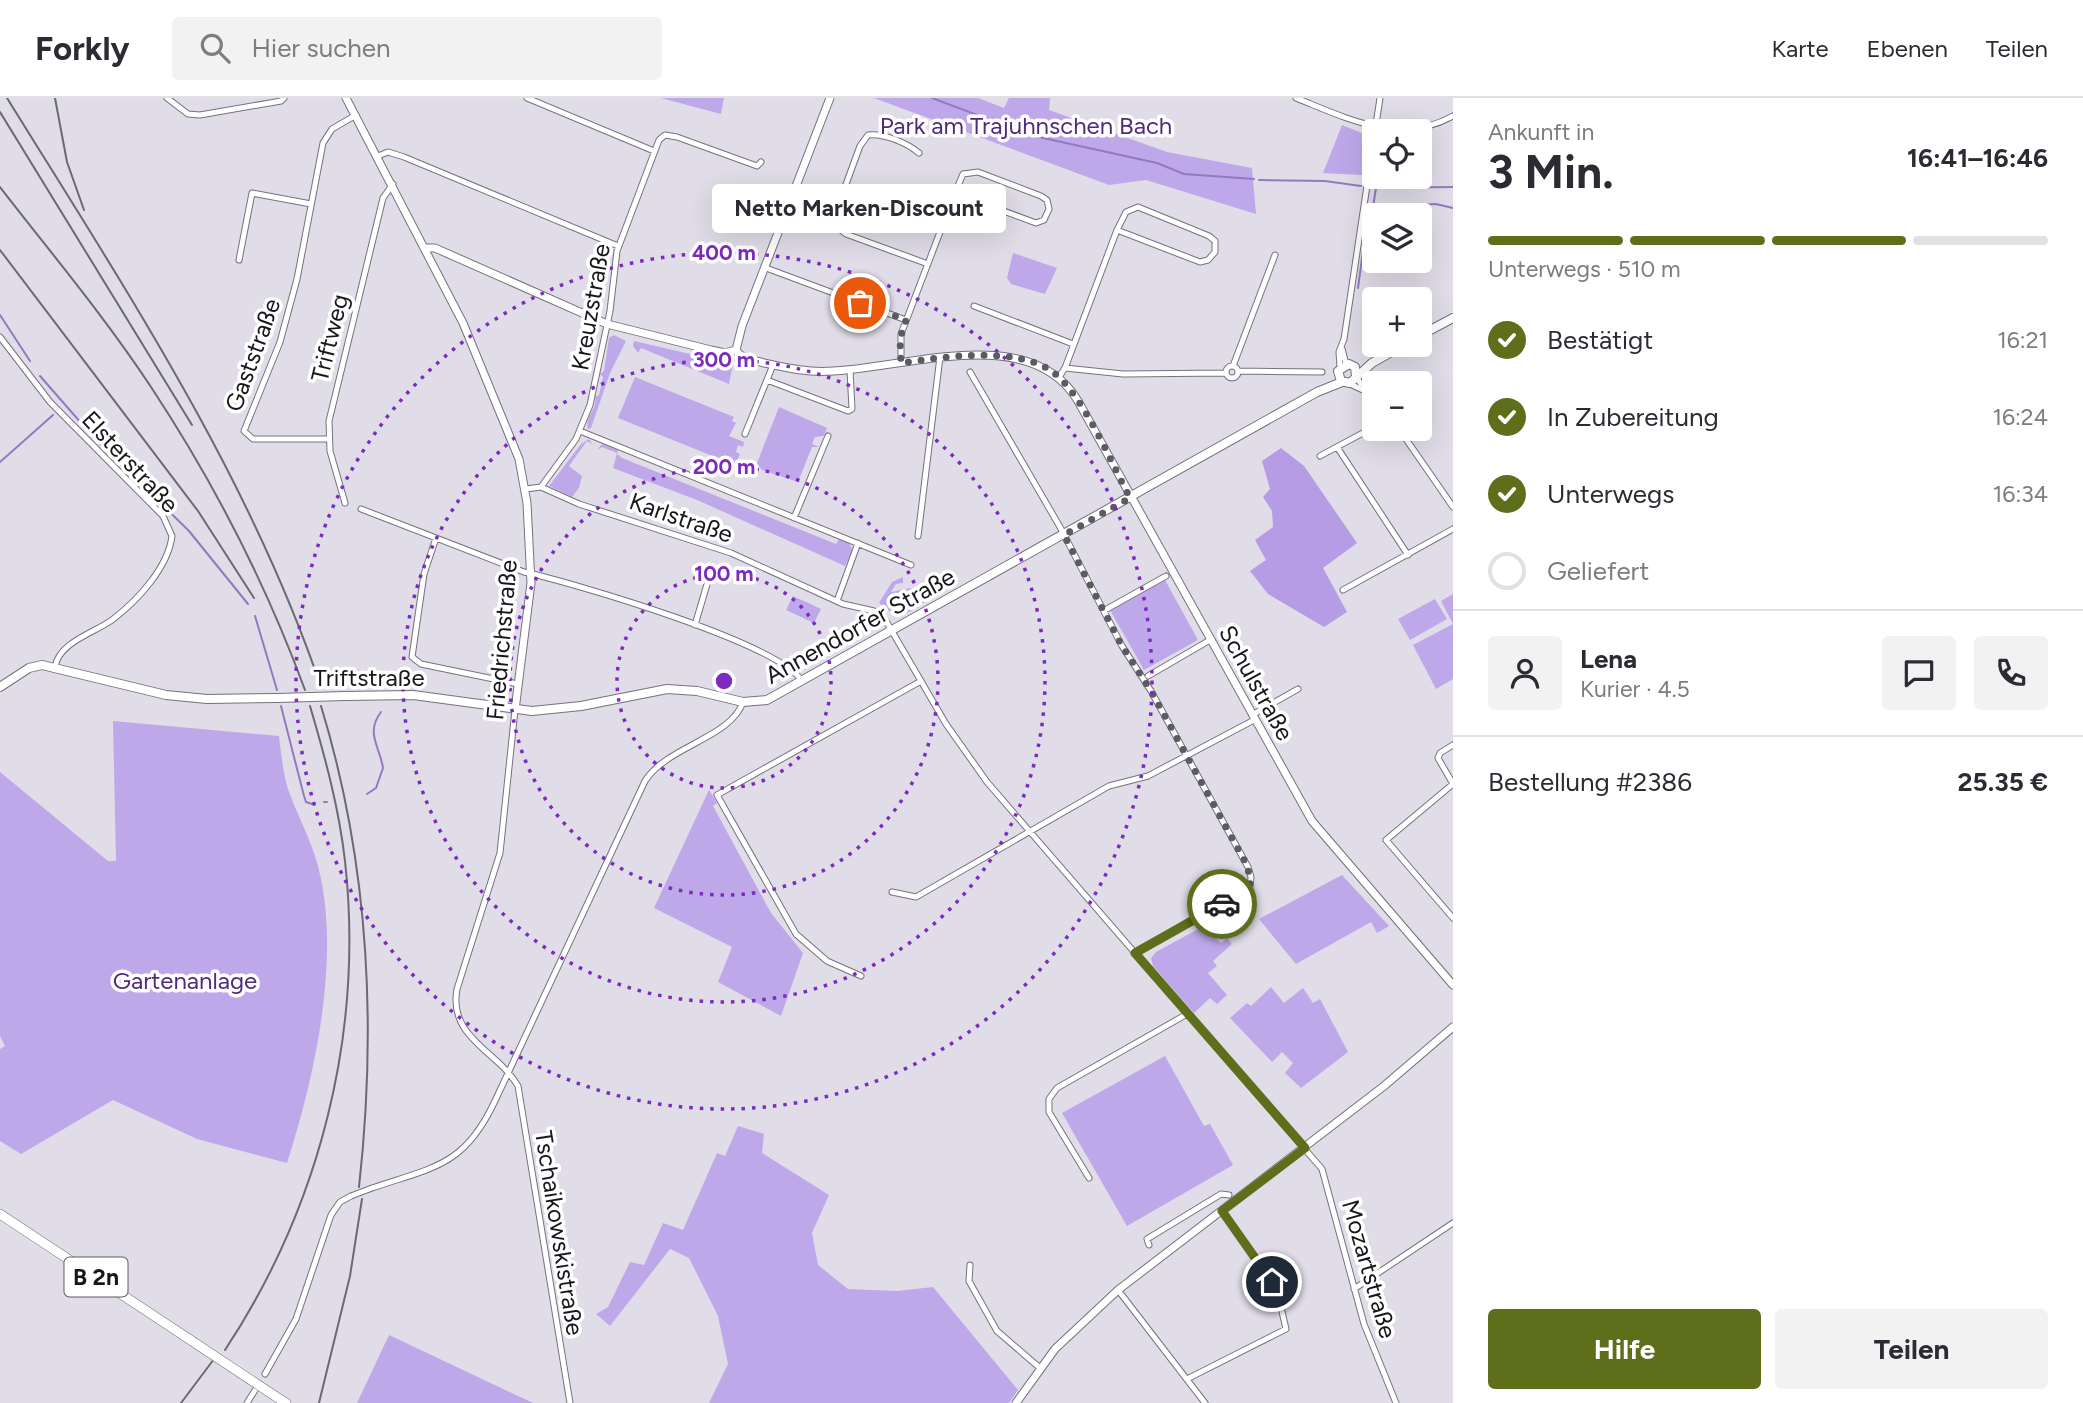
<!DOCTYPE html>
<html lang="de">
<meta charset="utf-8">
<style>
:root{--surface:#fff;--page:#f2f2f3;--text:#2b2b33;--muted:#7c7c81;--line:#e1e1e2;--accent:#5e6e1b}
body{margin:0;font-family:Figtree,sans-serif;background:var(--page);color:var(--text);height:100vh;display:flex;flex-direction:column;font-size:26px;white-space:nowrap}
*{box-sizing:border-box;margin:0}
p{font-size:23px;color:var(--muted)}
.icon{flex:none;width:38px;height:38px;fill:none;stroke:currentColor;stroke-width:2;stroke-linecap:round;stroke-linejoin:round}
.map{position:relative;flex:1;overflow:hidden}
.sheet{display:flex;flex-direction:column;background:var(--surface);width:630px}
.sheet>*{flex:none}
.buttons{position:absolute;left:1362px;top:21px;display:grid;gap:14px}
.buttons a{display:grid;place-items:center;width:70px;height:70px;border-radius:7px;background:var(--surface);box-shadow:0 7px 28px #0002;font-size:35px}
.pin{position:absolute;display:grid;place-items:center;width:60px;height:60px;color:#fff;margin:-30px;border:4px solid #fff;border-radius:50%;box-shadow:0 2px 7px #0007}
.courier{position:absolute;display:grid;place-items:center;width:70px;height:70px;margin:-35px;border:5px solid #5e6e1b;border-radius:50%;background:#fff;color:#222;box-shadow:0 2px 9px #0007}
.bubble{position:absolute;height:49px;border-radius:7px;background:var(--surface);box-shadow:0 7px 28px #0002;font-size:23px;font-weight:700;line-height:49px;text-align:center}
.overview em{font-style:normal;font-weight:700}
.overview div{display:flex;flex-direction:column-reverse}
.overview{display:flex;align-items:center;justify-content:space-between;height:119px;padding:0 35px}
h1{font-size:46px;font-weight:700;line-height:52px}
.bar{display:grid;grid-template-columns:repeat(4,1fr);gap:10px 7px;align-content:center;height:84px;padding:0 35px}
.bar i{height:9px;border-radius:5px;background:var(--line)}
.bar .selected{background:var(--accent)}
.bar p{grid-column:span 4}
.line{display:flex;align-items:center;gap:18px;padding:0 35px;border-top:2px solid var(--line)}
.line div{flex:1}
.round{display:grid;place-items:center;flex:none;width:74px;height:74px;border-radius:7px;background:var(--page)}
ol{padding:0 35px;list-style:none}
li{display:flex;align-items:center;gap:21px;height:77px}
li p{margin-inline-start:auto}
li .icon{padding:7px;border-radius:50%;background:var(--accent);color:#fff;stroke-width:4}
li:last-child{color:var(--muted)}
li i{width:38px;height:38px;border:4px solid var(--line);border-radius:50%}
.action{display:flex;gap:14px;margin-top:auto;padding:14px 35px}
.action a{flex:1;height:80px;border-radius:7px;background:var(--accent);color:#fff;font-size:28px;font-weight:700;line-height:80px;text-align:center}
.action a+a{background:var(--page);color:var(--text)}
header{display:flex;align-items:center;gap:42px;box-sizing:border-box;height:98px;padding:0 35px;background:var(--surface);border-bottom:2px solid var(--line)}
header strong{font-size:33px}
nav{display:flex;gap:38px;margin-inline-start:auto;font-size:24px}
.search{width:490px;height:63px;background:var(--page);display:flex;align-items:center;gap:18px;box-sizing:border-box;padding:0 24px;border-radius:7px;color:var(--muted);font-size:26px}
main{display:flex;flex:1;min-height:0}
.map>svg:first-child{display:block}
</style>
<header>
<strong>Forkly</strong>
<div class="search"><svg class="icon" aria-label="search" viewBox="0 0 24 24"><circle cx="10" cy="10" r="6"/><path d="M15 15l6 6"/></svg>Hier suchen</div>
<nav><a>Karte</a><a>Ebenen</a><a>Teilen</a></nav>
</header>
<main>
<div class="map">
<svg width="1453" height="1305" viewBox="0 0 1453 1305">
<rect width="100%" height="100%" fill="#e0dce8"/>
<path fill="#bfa8ea" d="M661,0H724L721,16Z
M874,0H978L1004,10L1009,0H1050L1049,12L1167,54L1252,70L1256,116L1146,82L1109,87Z
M1342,27L1369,38L1363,77L1323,75Z
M1013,155L1057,170L1045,196L1011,186L1007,180Z
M614,237L626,243L610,275L591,330L588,331C584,319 598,311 595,299L599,297L603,279L600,276L604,273L609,240Z
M634,243L733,266L729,286L641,250L638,255L633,248Z
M635,279L734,319L732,323L736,325L729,338L744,344L743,349L738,347L736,354L740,356L735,367L618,320Z
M779,309L827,330L824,338L815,339L812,346L819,349H812L798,384L762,372L757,365Z
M589,341L592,346L587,343L569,368L582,378L579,390L572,399L549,388L581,346Z
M602,346L618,352L617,356L622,360L836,446L839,441L850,446L852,453L845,468L697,402L613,370L617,355L602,349L597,352Z
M903,479V485L896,486L891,494L911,490L918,498L919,509L898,519L879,505L892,484Z
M1165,482L1198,542L1144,572L1110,512Z
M1453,496V581L1436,591L1413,547L1453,526L1441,503Z
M793,498L821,511L814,525L786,512Z
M1435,501L1447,521L1410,542L1398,521Z
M113,623L279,638C281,656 283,674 288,691C299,722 315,748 321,781C339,869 314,981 287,1065L197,1041L113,1002L21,1056L0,1043V951L5,948L0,938V674L108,763H116Z
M709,692L717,705L713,708L771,815L803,855L781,918L718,884L732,849L654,810Z
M1342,777L1389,828L1377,835L1371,824L1296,866L1259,821Z
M1202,829L1221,845L1227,840L1232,846L1213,863L1217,868L1208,875L1227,897L1217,906L1210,900L1194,915L1153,868L1151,860L1156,854Z
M1271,889L1284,905L1303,890L1313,905L1320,901L1348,954L1301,990L1285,975L1293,965L1282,954L1272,964L1230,920L1247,905L1251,908Z
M1165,958L1204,1028L1210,1026L1233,1067L1127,1128L1062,1015Z
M738,1028L764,1036L762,1055L829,1097L812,1135L818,1167L848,1191L897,1193L933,1189L1018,1292L1009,1305H709L728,1266L718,1218L689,1160L670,1151L610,1228L596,1216L608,1209L630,1164L644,1167L663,1125L683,1132L717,1055L725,1058Z
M389,1237L533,1305H357Z"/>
<path fill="#b69ce4" d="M1281,350L1304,368L1357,445L1323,470L1347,514L1324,529L1268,496L1250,473L1266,462L1255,442L1273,429L1272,413L1263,399L1270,391L1262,363Z"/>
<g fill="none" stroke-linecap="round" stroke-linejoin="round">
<path stroke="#937abe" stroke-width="2" d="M932,0L1028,36
M1034,38L1157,65L1184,76L1254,81
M1259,82L1325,83L1361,88
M1453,89L1376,90L1373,109L1436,106L1453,110
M1368,116L1373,109
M1358,190L1365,138
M0,217L30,263
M40,278L96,342L189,433L248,506
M0,364L53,317
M255,518L277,592
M281,608L304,698L306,704L312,706
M367,696L376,690L383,670C380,649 365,635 381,614
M324,704H327"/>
<g stroke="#75727d" stroke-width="7">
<path id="minor" d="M167,0L188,16L200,17L281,3L284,0
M527,0L654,53
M1296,0C1346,20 1400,48 1453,18
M1375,33L1380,0
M919,55C907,45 884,35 868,37L860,48L834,119L837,129L846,136L928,166
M378,58L388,54L404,59L618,148
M1138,109L1209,138L1215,143V154L1208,162L1200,164L1117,132L1126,114Z
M239,162L252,95L311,106
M766,170L906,222
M974,208L1073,246
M0,239L50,304L163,418L172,438C168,470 137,503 112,522C94,535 59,544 55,569
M1342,251L1346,266
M901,265V236L955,95L963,76L978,74L1041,98L1047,102L1049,111L1044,122L1036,125L955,95
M1226 274a6 6 0 1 1 12 0a6 6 0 1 1-12 0Z
M1233,268L1275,157
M1340,269L1339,254L1344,241L1374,41
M1065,270L1123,276L1225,275
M1238,273L1322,274
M970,274L1060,429L1122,548L1151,593L1248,769L1251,779L1248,809
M1059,279L1065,270L1117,132
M1356,280L1374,300
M767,282L848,313L852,311L850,272
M1348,285L1365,293
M1399,331L1453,409
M580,333L911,467
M745,336L773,267
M329,341H253L244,333L280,244L297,181L323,45L332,31L356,17
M1337,349L1408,457
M1320,358L1374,329
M541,389L576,341L590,307L610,213L617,153L659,42L665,37L677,39L757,68L761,64
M526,391L541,389L579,406L731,455L843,506L874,513L886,523L946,626L987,684L1322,1071L1364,1226L1396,1305
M345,405L330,353L329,323L383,100L393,86
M361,411L524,474C574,485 778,545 802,583
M794,420L828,338
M918,438L940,259
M436,440L424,476L412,559L421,566L518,586
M1343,492L1453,431
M837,503L858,445
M1105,512L1166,478
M695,527L710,476
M1148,578L1210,542
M515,612L500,755L457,891C448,940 498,953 518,988L570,1305
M1252,617L1298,591
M1453,647L1440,655L1438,660L1453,686
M1453,686L1386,742L1453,820
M892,794L916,799L1109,688L1148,678L1254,622
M1134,855L1200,817L1208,816L1250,787
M861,878L827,863L796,836L717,697L921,583
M1089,1080L1049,1014V1001L1057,990L1187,916
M372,1090C434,1069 464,1068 494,1005L645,683C667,648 731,640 743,604
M1149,1147L1147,1141L1221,1096L1229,1097
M970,1167L969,1183L997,1233L1040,1270
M1354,1191L1453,1125
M1118,1192L1205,1305
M265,1276L296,1221L331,1117L340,1104L351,1098
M1187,1281L1286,1231L1277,1192L1222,1113
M247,1305L257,1289"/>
</g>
<g stroke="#75727d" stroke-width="9">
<path id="tertiary" d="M346,0L463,225L519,361L527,405L531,485L515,612
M426,150H435L607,226L711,252L725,255L736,252
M736,252C742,262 754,262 764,265C787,270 809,275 833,273C906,270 1031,224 1078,303L1312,723L1453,887
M736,252L742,228L830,0
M1016,1305L1055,1251L1118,1192L1384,988L1453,929"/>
</g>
<g stroke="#75727d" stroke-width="10">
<path id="secondary" d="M1419,238L1453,220
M1356,278L1355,269L1349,266L1338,273L1341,283L1350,285L1372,265L1404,247
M0,589L29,570L42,567L166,597L207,601L277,600
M345,598L413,597L532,613L581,608L667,591L697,593L743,604L767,602L1317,294L1342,284"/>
</g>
<g stroke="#75727d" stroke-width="10">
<path id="primary" d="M0,1116L192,1243
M275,1298L286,1305"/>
</g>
<use href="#minor" stroke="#fff" stroke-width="5"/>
<use href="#tertiary" stroke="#fff" stroke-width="7"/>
<use href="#secondary" stroke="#fff" stroke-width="8"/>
<use href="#primary" stroke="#fff" stroke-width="9"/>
<path stroke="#6b6971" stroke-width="2" d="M7,0C124,189 249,377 321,589
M55,0L67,64L84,112
M0,14L192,327
M0,89C51,155 105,219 151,289C213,383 266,486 305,592
M0,152L198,413L254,500
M321,608C369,765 377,927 359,1089
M225,1252C320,1108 364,935 345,763C339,710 325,659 310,608
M181,1305L214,1261
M319,1305L350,1178L362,1101"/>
<g stroke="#75727d" stroke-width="7" stroke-linecap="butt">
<path id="minor-bridge" d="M351,1098L372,1090"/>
</g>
<g stroke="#75727d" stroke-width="10" stroke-linecap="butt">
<path id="secondary-bridge" d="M277,600L345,598"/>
</g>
<g stroke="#75727d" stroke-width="10" stroke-linecap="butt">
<path id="primary-bridge" d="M192,1243L275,1298"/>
</g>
<use href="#minor-bridge" stroke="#fff" stroke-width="5"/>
<use href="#secondary-bridge" stroke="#fff" stroke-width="8"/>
<use href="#primary-bridge" stroke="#fff" stroke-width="9"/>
</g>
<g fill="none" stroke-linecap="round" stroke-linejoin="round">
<path stroke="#5d5b62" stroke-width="7" stroke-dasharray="0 12.6" d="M860,205L906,222L900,241L901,265C943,259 1018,247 1054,275C1083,297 1112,366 1130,400L1064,437L1122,548L1151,593L1248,769L1250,787L1222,806"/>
<path stroke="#5e6e1b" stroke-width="9" d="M1222,806L1135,855L1305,1050L1222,1113L1272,1184"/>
</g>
<g fill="none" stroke="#7b2cbf" stroke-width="3.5" stroke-dasharray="3.5 7">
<circle cx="724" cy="583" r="107"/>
<circle cx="724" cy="583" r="214"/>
<circle cx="724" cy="583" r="321"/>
<circle cx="724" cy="583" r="428"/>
</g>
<g text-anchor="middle" stroke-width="7" stroke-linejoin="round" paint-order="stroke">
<rect fill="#fff" stroke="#5d5c5f" stroke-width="2" x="64.5" y="1159.5" width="63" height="39" rx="5"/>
<g font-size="23" font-weight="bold" fill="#17161a">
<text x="96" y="1187">B 2n</text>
</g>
<g font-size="24" fill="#4f2b7e" stroke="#fff">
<text x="1026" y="36">Park am Trajuhnschen Bach</text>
<text x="185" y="891">Gartenanlage</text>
</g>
<g font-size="24" fill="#17161a" stroke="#fff">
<text transform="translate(591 209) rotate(-80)" y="8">Kreuzstraße</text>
<text transform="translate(330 240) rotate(-76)" y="8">Triftweg</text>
<text transform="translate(253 257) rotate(-70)" y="8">Gaststraße</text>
<text transform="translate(130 364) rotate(47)" y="8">Elsterstraße</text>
<text transform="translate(681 420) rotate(19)" y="8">Karlstraße</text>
<text transform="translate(860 528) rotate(-29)" y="8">Annendorfer Straße</text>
<text transform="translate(502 542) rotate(-85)" y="8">Friedrichstraße</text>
<text x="369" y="588">Triftstraße</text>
<text transform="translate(1256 585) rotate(61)" y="8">Schulstraße</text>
<text transform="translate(559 1135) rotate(81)" y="8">Tschaikowskistraße</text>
<text transform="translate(1369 1171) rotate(74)" y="8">Mozartstraße</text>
</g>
</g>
<circle cx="724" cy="583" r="10" fill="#7b2cbf" stroke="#fff" stroke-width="3.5"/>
<g font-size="21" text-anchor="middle" font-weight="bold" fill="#7b2cbf" stroke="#fff" stroke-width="7" stroke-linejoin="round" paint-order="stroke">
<text x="724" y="162">400 m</text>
<text x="724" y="269">300 m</text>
<text x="724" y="376">200 m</text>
<text x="724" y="483">100 m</text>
</g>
</svg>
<div class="buttons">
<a><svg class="icon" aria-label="locate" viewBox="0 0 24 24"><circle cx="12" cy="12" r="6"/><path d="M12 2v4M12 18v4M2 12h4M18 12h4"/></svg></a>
<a><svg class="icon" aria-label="layers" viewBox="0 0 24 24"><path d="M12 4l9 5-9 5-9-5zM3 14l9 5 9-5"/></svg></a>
<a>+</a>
<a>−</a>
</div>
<div class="pin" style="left:860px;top:205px;background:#ea580c"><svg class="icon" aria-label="bag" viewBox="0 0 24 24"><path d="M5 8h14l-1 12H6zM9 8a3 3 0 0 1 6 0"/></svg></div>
<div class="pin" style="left:1272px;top:1184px;background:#1f2937"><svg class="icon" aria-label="home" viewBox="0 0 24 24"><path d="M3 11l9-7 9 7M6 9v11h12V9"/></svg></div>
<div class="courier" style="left:1222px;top:806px"><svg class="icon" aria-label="car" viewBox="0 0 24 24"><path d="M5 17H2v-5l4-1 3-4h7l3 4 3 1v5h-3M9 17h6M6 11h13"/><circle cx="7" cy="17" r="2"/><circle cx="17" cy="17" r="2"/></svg></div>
<div class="bubble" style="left:712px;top:86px;width:294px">Netto Marken-Discount</div>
</div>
<section class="sheet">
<div class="overview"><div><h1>3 Min.</h1><p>Ankunft in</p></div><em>16:41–16:46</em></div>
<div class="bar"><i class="selected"></i><i class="selected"></i><i class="selected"></i><i></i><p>Unterwegs · 510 m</p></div>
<ol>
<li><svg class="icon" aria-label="check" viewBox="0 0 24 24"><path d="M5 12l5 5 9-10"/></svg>Bestätigt<p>16:21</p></li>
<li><svg class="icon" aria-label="check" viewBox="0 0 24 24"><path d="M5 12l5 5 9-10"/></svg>In Zubereitung<p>16:24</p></li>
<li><svg class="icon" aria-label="check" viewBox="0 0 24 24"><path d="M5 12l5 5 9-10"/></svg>Unterwegs<p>16:34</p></li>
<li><i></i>Geliefert</li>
</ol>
<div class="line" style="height:126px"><a class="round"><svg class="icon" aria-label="person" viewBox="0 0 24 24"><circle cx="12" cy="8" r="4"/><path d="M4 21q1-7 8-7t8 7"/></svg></a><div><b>Lena</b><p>Kurier · 4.5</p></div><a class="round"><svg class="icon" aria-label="chat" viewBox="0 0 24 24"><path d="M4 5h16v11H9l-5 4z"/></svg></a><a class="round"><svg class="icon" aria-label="phone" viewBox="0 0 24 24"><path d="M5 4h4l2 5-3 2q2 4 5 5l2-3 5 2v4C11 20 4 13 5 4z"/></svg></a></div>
<div class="line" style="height:91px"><div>Bestellung #2386</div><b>25.35 €</b></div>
<div class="action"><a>Hilfe</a><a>Teilen</a></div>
</section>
</main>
